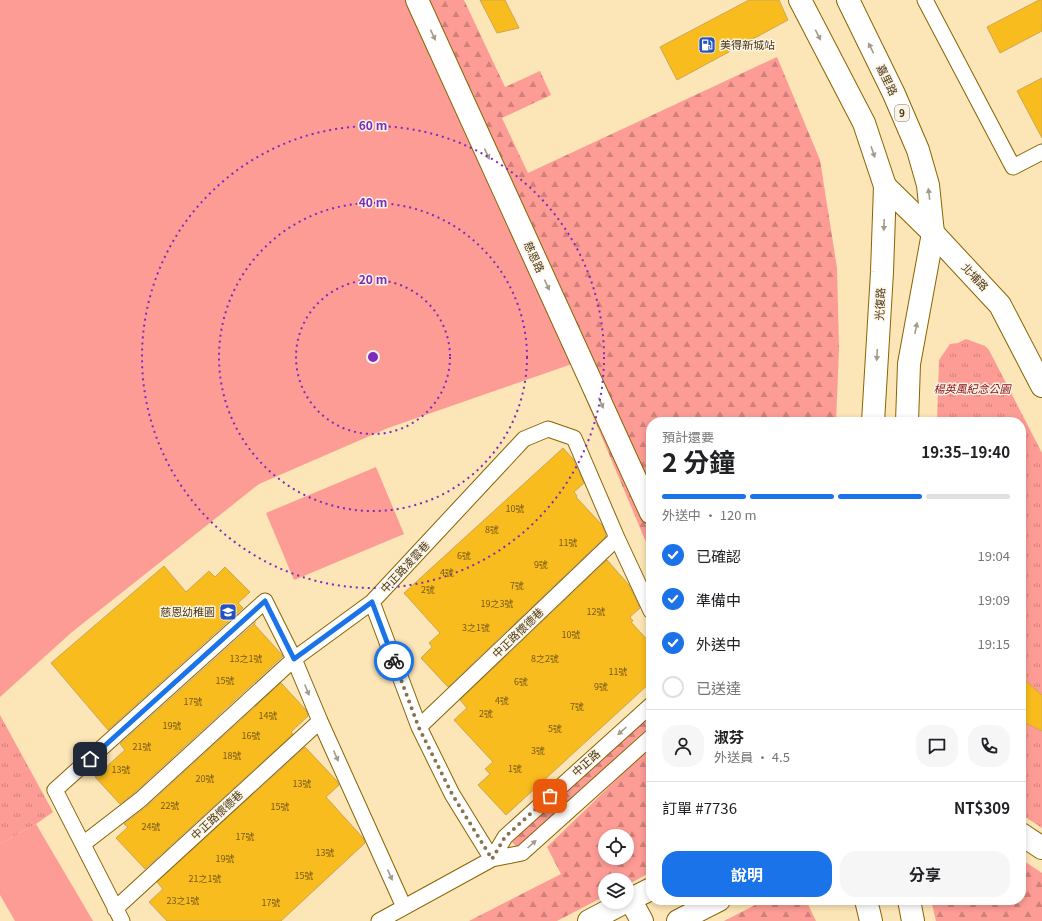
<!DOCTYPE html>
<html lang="zh-TW">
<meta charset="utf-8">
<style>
:root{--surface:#fff;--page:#f6f6f6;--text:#202124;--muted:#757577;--line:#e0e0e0;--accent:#1a73e8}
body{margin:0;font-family:Georgia,"Noto Sans TC",serif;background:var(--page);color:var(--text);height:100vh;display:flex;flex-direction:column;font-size:15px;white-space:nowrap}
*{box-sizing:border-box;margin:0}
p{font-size:13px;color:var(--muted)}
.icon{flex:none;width:22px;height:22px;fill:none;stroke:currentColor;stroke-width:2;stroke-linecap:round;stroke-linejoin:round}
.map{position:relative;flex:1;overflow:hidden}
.details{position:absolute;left:646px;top:417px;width:380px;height:488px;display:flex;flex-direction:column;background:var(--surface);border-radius:16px;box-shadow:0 2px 6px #0003}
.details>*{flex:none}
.controls{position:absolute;left:598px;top:829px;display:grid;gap:8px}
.controls a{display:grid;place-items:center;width:36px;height:36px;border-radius:50%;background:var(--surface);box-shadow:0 2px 6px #0003;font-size:20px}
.pin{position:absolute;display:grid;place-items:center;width:34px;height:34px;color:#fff;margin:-17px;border-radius:8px;box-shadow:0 2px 6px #0006}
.courier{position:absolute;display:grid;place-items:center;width:40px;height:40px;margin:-20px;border:3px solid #1a73e8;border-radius:50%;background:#fff;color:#222;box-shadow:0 1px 5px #0007}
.head em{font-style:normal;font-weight:700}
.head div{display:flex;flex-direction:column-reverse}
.head{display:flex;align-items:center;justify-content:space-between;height:68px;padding:0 16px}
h1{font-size:26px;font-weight:700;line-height:30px}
.bar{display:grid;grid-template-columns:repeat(4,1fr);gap:6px 4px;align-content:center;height:48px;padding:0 16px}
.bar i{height:5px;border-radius:3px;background:var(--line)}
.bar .active{background:var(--accent)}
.bar p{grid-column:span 4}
.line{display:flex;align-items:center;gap:10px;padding:0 16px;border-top:1px solid var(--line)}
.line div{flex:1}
.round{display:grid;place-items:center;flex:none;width:42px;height:42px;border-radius:16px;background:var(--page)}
ol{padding:0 16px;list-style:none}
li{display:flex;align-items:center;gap:12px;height:44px}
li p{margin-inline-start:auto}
li .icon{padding:4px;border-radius:50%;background:var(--accent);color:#fff;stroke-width:4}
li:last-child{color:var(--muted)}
li i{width:22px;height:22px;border:2px solid var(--line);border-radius:50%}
.button{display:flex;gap:8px;margin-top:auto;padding:8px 16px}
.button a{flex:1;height:46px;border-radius:16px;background:var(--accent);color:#fff;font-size:16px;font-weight:700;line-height:46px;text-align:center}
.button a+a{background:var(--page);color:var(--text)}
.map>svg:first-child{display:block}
</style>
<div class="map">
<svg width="1042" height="921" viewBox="0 0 1042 921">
<defs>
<pattern id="forest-firs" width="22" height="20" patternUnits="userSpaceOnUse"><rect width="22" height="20" fill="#fd9c95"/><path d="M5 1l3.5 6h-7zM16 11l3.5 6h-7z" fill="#cf8079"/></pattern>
<pattern id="park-tufts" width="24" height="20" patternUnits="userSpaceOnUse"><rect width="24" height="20" fill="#fd9c95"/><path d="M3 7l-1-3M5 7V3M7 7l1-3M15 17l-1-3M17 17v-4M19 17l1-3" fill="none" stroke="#cf8079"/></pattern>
</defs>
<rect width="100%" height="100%" fill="#fce5b6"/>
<path fill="#fd9c95" d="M0,0H413L572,364L388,428L259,484L72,632L0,697Z
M376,467L404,534L294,580L266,513Z
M36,824L93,921H15L0,895V844Z"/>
<path fill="url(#forest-firs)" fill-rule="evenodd" d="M413,0H464L505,87L540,71L551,95L502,118L528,173L777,57L820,160L837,268L839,349L836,422H651V554L582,390L572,364Z
M651,713V725L518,849L512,842Z
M651,746V872L627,885V880H605V896L557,921H469L561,874L547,847ZM605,836H627V858H605Z
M1021,859L1042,873V921H936L931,900H1021Z
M765,900H806L816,921H724Z"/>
<path fill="url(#park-tufts)" d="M966,339L985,346L989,350L1042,453V828L1021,814V422H937L939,360L950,344L958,343Z
M0,715L53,812L36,824L0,844Z"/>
<path fill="#f9bc1e" stroke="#cca655" d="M480,0H505L519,28L497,33Z
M749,0H779L788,20L677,80L660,47Z
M1039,0H1042V31L1000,53L987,27Z
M1042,78V138L1017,91Z
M563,448L573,459L584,483L574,492L577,496L576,497L602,525L606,536L448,687L421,658L432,647L429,643L440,633L404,593Z
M607,560L629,585L640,608L630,617L633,621L631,622L651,644V682L506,815L478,785L490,774L485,769L493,762L454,720L467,708L460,700Z
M164,566L186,592L209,571L215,577L225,567L250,592L238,603L243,608L108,730L51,663Z
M256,622L254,624L283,656L134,793L120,804L95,777L125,750L120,744Z
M1021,677L1042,695V731L1021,721Z
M281,683L306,710L308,716L291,732L293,734L145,869L116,838L128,827L124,824L146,807Z
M305,747L337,781L339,785L326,797L363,838L365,843L281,921H167L149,902L163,889L157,882Z"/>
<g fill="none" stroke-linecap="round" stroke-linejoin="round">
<g stroke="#886400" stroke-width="17">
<path id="service" d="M925,0L1013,167L1042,152
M372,602L419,727L452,794L492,859L379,921
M651,705L505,837L492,859L522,853L651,737
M419,727L617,538
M83,844L140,800L294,659L372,602L524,439L548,429L574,438L617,538L651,611
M115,909L320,721
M122,921L55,790L265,601L294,659L320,721L404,907"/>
</g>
<g stroke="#886400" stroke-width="24">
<path id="minor" d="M417,0L651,513
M885,186L933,233L1000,305L1042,386
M1021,834L1042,848"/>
</g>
<g stroke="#886400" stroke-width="24">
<path id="tertiary" d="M630,899L642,921
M627,901L651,889
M589,921L625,902
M678,921L719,900"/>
</g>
<g stroke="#886400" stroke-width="24">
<path id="primary" d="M800,0L864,123L885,186L882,272L873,422
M848,0L894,94L918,150L928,185L933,233L909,364L907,422
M866,900L871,921
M909,900L913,921"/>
</g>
<use href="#service" stroke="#fff" stroke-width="15"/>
<use href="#minor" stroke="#fff" stroke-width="22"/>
<use href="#tertiary" stroke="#fff" stroke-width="22"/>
<use href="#primary" stroke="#fff" stroke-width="22"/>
</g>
<defs><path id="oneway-solid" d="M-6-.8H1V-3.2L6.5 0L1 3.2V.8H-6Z"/></defs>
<g fill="#a49c8b">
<use href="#oneway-solid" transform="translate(433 35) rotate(65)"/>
<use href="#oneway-solid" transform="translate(818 35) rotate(63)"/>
<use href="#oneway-solid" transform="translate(871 48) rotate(-116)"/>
<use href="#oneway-solid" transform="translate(873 152) rotate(71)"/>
<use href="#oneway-solid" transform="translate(487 154) rotate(65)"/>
<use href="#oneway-solid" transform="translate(929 194) rotate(-97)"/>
<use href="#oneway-solid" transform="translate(884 225) rotate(92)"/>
<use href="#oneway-solid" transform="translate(547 285) rotate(65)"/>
<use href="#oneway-solid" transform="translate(916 328) rotate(-79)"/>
<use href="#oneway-solid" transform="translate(877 355) rotate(93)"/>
<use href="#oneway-solid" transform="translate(601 403) rotate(65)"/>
<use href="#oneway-solid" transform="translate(307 690) rotate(68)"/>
<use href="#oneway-solid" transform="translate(622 731) rotate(138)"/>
<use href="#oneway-solid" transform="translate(336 756) rotate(66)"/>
<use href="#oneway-solid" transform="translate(532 844) rotate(-42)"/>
<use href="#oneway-solid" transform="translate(390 875) rotate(66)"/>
</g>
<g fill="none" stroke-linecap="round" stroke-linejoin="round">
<path stroke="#88754f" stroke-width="4" stroke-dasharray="0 7.2" d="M394,661L419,728L452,794L492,859L505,837L550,796"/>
<path stroke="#1a73e8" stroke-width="5" d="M90,759L265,601L294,659L372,602L394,661"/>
</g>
<g fill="none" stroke="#7b2cbf" stroke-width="2" stroke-dasharray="2 4">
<circle cx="373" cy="357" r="77"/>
<circle cx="373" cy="357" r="154"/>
<circle cx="373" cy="357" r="231"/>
</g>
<defs>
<g id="fuel-square" transform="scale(0.9)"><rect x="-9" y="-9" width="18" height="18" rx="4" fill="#2552c0" stroke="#fcf4e5"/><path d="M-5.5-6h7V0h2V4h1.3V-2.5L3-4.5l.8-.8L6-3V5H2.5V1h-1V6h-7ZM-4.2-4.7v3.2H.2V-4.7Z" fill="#fff"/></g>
<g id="school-square" transform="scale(0.9)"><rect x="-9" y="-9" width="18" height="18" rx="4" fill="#2552c0" stroke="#fcf4e5"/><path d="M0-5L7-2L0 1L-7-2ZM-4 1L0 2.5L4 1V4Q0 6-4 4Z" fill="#fff"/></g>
</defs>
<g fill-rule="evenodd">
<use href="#fuel-square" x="707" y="45"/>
<use href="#school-square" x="228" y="612"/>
</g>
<g text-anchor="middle" stroke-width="3" stroke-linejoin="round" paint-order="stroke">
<g font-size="9" fill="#755a19">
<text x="515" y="512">10號</text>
<text x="492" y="533">8號</text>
<text x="568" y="546">11號</text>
<text x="464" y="559">6號</text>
<text x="541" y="568">9號</text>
<text x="447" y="576">4號</text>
<text x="517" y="589">7號</text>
<text x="428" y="593">2號</text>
<text x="497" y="607">19之3號</text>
<text x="596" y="615">12號</text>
<text x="476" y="631">3之1號</text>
<text x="571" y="638">10號</text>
<text x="246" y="662">13之1號</text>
<text x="545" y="662">8之2號</text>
<text x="618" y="675">11號</text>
<text x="225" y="684">15號</text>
<text x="521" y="685">6號</text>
<text x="601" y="690">9號</text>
<text x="502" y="704">4號</text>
<text x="193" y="705">17號</text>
<text x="577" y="710">7號</text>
<text x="486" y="717">2號</text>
<text x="268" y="719">14號</text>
<text x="172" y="729">19號</text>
<text x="555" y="732">5號</text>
<text x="251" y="739">16號</text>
<text x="142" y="750">21號</text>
<text x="538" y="754">3號</text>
<text x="232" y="759">18號</text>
<text x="515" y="772">1號</text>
<text x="121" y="773">13號</text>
<text x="205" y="782">20號</text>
<text x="302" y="787">13號</text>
<text x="170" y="809">22號</text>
<text x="280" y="810">15號</text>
<text x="151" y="830">24號</text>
<text x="245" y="840">17號</text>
<text x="325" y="856">13號</text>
<text x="225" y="862">19號</text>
<text x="304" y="879">15號</text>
<text x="205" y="882">21之1號</text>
<text x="183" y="904">23之1號</text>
<text x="271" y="906">17號</text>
</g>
<rect fill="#fcf4e5" stroke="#7f7155" stroke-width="1" x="895" y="105" width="14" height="16" rx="3"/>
<g font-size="10" font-weight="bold" fill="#493917">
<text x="902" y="117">9</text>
</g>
<g font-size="11" fill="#493917" stroke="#fcf4e5" text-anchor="start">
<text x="720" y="49">美得新城站</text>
<text x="215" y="616" text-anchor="end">慈恩幼稚園</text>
</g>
<g font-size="11" fill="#493917" stroke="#fcf4e5">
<text transform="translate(887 80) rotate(64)" y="4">嘉里路</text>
<text transform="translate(534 257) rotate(65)" y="4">慈恩路</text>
<text transform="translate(975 277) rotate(47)" y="4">北埔路</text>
<text transform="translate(880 304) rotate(-87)" y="4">光復路</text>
<text transform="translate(405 567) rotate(-47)" y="4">中正路凌雲巷</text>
<text transform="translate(518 633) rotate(-44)" y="4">中正路懷德巷</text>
<text transform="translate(586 763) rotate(-42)" y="4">中正路</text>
<text transform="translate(217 815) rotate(-43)" y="4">中正路懷德巷</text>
</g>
<g font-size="11" font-style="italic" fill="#8a0c1a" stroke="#fcf4e5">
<text x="972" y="393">楊英風紀念公園</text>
</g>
</g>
<circle cx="373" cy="357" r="6" fill="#7b2cbf" stroke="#fcf4e5" stroke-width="2"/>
<g font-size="12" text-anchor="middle" font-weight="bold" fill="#7b2cbf" stroke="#fcf4e5" stroke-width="3" stroke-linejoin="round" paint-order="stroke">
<text x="373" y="130">60 m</text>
<text x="373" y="207">40 m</text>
<text x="373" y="284">20 m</text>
</g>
</svg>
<div class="controls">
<a><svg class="icon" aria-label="locate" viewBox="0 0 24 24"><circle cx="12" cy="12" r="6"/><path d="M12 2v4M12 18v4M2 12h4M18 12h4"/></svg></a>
<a><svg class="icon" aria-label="layers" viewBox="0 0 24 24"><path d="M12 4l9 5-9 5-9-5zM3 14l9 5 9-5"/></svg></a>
</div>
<div class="pin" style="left:550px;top:796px;background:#ea580c"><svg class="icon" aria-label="bag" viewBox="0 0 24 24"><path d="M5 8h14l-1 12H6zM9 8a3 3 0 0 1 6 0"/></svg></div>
<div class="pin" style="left:90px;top:759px;background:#1f2937"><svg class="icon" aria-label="home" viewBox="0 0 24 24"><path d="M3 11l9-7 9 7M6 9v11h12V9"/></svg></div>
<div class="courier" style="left:394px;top:661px"><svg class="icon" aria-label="bike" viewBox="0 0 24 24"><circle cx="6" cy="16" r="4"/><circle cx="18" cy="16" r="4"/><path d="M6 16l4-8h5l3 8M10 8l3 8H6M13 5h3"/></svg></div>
<section class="details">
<div class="head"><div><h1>2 分鐘</h1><p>預計還要</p></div><em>19:35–19:40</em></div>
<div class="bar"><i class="active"></i><i class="active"></i><i class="active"></i><i></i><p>外送中 · 120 m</p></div>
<ol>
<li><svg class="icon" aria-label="check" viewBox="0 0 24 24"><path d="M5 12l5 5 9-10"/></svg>已確認<p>19:04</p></li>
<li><svg class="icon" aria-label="check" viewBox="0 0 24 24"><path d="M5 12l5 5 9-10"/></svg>準備中<p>19:09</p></li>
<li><svg class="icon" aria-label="check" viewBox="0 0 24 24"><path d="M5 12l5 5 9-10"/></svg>外送中<p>19:15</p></li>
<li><i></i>已送達</li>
</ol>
<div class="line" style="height:72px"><a class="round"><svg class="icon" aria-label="person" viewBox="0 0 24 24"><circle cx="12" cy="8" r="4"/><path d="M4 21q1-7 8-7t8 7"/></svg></a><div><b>淑芬</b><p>外送員 · 4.5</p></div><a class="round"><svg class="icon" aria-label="chat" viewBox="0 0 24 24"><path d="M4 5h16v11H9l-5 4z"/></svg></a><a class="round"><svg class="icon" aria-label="phone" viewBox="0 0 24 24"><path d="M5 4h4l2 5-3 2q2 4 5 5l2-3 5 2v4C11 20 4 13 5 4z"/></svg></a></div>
<div class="line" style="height:52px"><div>訂單 #7736</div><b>NT$309</b></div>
<div class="button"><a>說明</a><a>分享</a></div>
</section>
</div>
